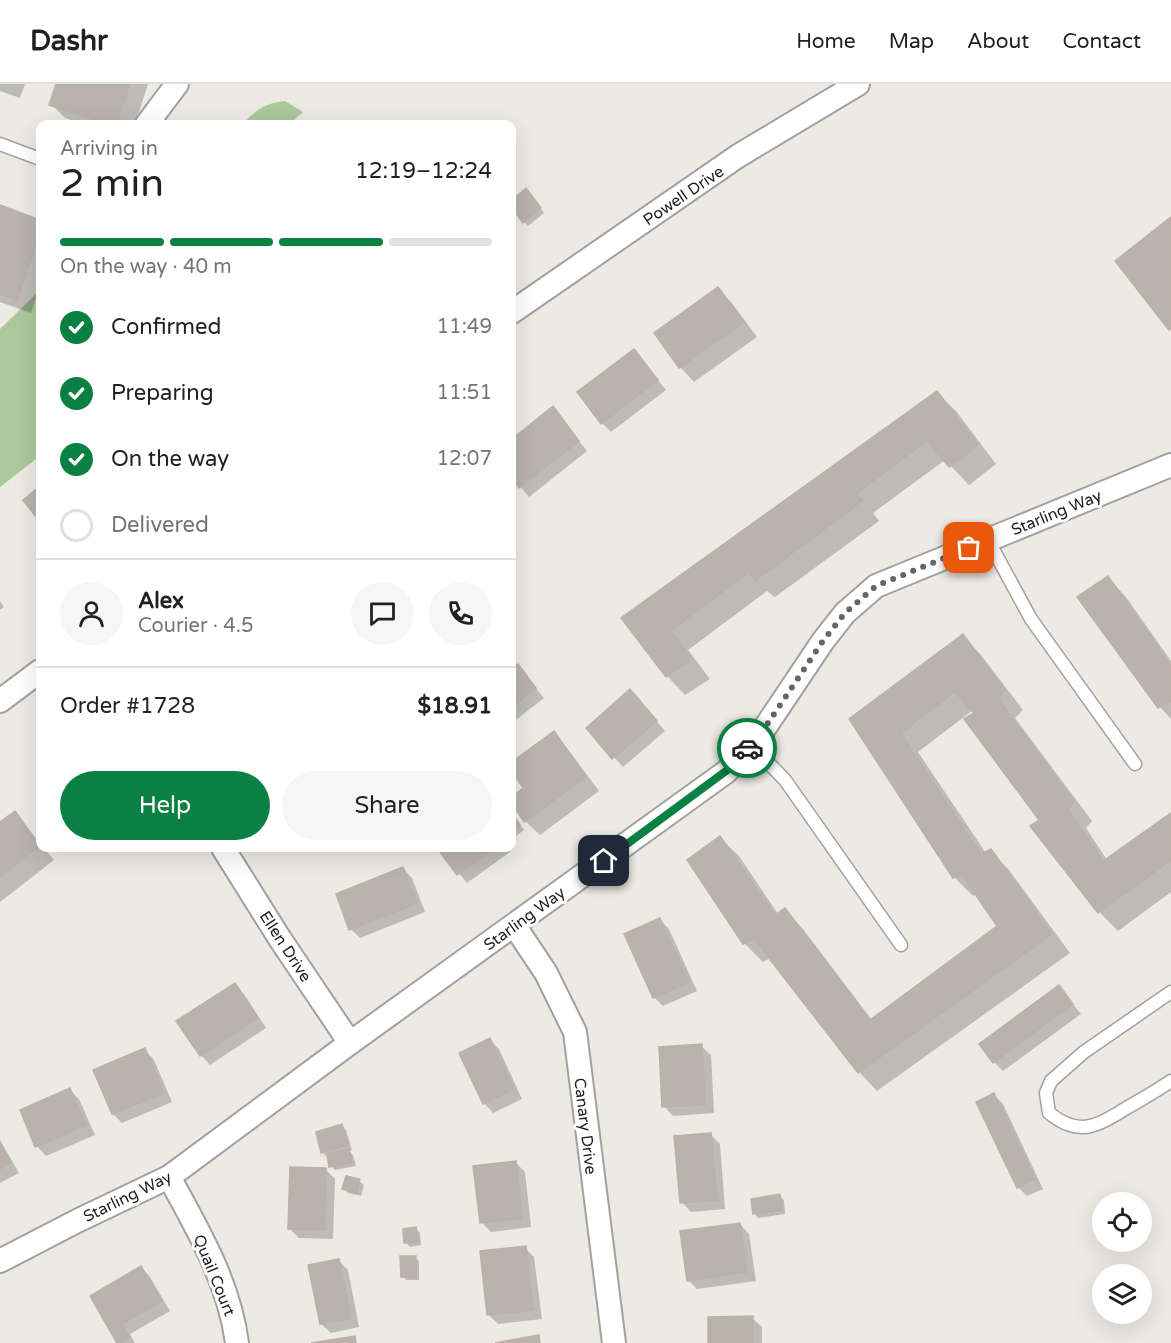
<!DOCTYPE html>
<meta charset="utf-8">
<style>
:root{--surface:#fff;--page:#f6f6f6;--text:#202124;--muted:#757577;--line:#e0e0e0;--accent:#0b8043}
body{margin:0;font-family:"Varela Round",sans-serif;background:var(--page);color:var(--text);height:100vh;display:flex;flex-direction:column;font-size:22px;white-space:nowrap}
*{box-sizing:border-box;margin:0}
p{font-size:20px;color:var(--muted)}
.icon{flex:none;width:33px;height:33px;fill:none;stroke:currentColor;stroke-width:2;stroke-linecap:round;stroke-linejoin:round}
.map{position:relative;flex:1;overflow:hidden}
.panel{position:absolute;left:36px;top:36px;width:480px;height:732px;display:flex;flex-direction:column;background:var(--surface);border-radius:12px;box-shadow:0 6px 24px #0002}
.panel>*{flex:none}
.fabs{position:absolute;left:1092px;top:1108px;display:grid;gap:12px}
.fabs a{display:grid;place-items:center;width:60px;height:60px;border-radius:50%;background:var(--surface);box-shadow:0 6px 24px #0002;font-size:30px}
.pin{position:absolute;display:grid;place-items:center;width:51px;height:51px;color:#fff;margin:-26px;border-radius:12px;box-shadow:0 3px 9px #0006}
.courier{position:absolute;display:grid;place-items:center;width:60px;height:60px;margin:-30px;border:4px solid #0b8043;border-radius:50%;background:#fff;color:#222;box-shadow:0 2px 8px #0007}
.headline em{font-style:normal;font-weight:600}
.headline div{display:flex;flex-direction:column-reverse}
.headline{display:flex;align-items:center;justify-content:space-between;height:102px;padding:0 24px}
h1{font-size:39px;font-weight:600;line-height:45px}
.bar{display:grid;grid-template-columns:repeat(4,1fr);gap:9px 6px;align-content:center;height:72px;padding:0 24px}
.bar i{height:8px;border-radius:4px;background:var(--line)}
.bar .current{background:var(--accent)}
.bar p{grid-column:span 4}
.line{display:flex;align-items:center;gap:15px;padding:0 24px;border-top:2px solid var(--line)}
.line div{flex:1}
.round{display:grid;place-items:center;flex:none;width:63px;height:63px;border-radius:32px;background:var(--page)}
ol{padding:0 24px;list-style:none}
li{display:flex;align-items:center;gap:18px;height:66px}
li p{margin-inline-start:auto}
li .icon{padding:6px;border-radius:50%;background:var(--accent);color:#fff;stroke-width:4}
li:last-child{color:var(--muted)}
li i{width:33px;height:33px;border:3px solid var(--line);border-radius:50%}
.primary-button{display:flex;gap:12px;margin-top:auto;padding:12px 24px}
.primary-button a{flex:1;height:69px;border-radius:36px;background:var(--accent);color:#fff;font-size:24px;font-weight:600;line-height:69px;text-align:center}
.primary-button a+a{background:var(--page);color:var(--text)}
header{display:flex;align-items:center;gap:36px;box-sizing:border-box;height:84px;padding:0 30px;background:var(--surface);border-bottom:2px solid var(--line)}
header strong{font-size:28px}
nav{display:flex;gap:33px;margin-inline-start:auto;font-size:21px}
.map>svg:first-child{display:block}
</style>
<header>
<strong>Dashr</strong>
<nav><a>Home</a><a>Map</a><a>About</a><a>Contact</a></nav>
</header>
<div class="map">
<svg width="1171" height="1259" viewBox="0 0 1171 1259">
<rect width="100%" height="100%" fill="#edeae4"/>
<path fill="#abc99d" d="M285,17L303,28L290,40H243C255,26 266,19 285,17Z
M40,206V372L0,403V245Z"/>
<path fill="#0003" d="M0,0H25L20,14L0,7Z
M57,0H148L135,40H84L65,34L51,20Z
M526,106L544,129L528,142L512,122V118Z
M0,123L40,137V202L31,229L0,218Z
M718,205L732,219L757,253L694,298L680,283L656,250Z
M634,267L666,306L611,348L602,339Z
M937,309L956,327L996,380L969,401L945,376L873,429L879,437L775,513L767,507L688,566L710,595L685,611L667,592L623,534Z
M552,324L587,367L529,413L512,393V357Z
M1108,494L1126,513L1171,577V635L1160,623Z
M0,517L4,523L0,526Z
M963,552L981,571L1023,626L1015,634L1092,737L1086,744L1107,776L1171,731V808L1118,847L1099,828L1032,742L1041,736L973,626L918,668L986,769L990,767L1009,786L1070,869L877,1007L859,988L771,874L763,878L744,859L720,754L739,772L778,830L785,826L803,845L872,936L999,843L977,810L973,812L954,793L851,635Z
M517,582L544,614L512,639V586Z
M639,616L665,647L623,683L588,644Z
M553,649L567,664L599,707L540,751L525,737L512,717V715L525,704L512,685V679Z
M15,729L40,759V764H44L54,776L0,818V740Z
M512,729L524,746L512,755Z
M439,764H507L510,768L467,799Z
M403,785L412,794L425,828L360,854L351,845Z
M660,836L669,845L697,907L663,922L654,913Z
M235,901L244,910L266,944L210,981L201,971Z
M1059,903L1081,930L1003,987L994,978Z
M490,956L499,965L522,1015L493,1029L484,1019Z
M701,962L711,971L714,1029L673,1032L664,1022Z
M145,966L154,976L172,1018L122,1039L113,1030L95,987Z
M70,1006L79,1015L95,1051L46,1072L37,1062L22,1027Z
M994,1011L1003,1020L1043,1105L1027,1112L1018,1103Z
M342,1042L346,1046L352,1066L348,1067L353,1071L356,1082L335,1086L331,1082L329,1072L327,1073L322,1068Z
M711,1051L720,1060L725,1125L691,1128L682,1118Z
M0,1056L19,1089L0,1099Z
M515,1078L525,1088L531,1143L491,1148L481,1138Z
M326,1086L335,1095L333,1155L299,1154L289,1144Z
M359,1097L364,1101L361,1112L348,1109L344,1104Z
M779,1112L784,1116L785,1130L758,1134L754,1129Z
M740,1140L749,1150L756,1197L697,1205L688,1196Z
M416,1145L420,1149L421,1161L410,1163L405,1158Z
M525,1164L534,1173L542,1235L498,1240L488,1230Z
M415,1173L419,1177V1196H406L402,1192Z
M339,1177L348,1186L359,1243L331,1249L321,1240Z
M141,1183L150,1193L170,1227L130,1250L135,1259H119L92,1212Z
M752,1234L762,1243V1259H710Z"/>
<path fill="#bab3ad" stroke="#bdb0a8" stroke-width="1.5" d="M56,0H130L116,40H109L49,21Z
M526,104L541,124L523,139L512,124V116Z
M0,121L40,136V149L17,216L0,210Z
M1171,133V244L1169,246L1115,177Z
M718,203L744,238L679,284L654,249Z
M634,265L658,296L601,340L577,308Z
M937,307L978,361L949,383L927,357L856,410L862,417L756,496L748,489L670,547L693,575L666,593L621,534Z
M553,322L579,357L519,404L512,395V355Z
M40,402V438L23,416Z
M1108,492L1171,582V617L1158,624L1077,513Z
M963,550L1005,607L997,614L1074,718L1068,725L1103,777L1171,729V776L1098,829L1030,742L1039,736L964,635L974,629L955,608L901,649L981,770L991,765L1052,850L858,989L754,855L743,860L687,776L720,752L775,831L785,824L870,936L997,842L962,791L953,794L849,635Z
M518,580L536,604L512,623V584Z
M630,605L657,637L612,675L586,644Z
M554,647L586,693L524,738L512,719V713L523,704L512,687V678Z
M15,727L40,762L0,793V738Z
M512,729L520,741L512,748Z
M437,764H494L457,791Z
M403,783L417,819L349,846L336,810Z
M660,834L689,898L653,914L624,850Z
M235,899L258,934L200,972L176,937Z
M1059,901L1073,920L993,979L979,960Z
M490,954L514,1005L483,1020L459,969Z
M702,960L705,1021L662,1023L659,963Z
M145,964L164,1009L112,1030L93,986Z
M70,1004L86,1041L35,1063L20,1026Z
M994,1009L1035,1095L1017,1104L976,1018Z
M342,1040L348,1061L321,1069L316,1048Z
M711,1049L717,1116L680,1119L674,1052Z
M0,1059L11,1079L0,1085Z
M349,1065L352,1078L329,1083L327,1070Z
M516,1077L522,1134L480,1139L473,1082Z
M290,1083L326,1084L324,1146L288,1145Z
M346,1092L360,1095L356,1109L342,1105Z
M780,1110L782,1126L753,1130L751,1115Z
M740,1139L747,1188L687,1197L680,1147Z
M416,1143L418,1158L404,1159L403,1145Z
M526,1162L533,1226L487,1231L480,1167Z
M400,1172H416V1193H401Z
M339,1175L351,1234L320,1240L308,1181Z
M141,1182L162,1217L122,1240L130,1254L117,1259L90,1212Z
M753,1232V1259H708V1233Z
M539,1251L540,1259H495Z
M355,1252L356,1259H311Z"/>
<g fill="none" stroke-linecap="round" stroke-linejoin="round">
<g stroke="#a1a1a1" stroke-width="15">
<path id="service" d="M0,60L40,75
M988,456L1031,535L1135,680
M751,661L785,696L901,861
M1171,908L1084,968L1051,997L1046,1009L1049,1029C1081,1055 1100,1040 1130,1022C1144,1014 1158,1006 1171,997"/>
</g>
<g stroke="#a1a1a1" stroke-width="26">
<path id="minor" d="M147,40L177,0
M512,228L738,72L858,0
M0,617L40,587
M223,764L280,855L350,959
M514,841L546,889L575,948L614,1259
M169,1093C198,1146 229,1198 237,1259
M0,1177L77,1137L169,1093L350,959L726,688L760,651L823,557L845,529L876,502L1171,381"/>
</g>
<use href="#service" stroke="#fff" stroke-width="12"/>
<use href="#minor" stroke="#fff" stroke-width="22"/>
</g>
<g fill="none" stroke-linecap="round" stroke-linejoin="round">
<path stroke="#666563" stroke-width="6" stroke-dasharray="0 10.8" d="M747,664L760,651L823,557L845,529L876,502L969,464"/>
<path stroke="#0b8043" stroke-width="8" d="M604,777L726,687L747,664"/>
</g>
<g text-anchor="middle" stroke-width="6" stroke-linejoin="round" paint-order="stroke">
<g font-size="16" fill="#1d1d1d" stroke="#fff">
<text transform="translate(683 111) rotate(-34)" y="6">Powell Drive</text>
<text transform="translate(1056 428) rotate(-22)" y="6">Starling Way</text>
<text transform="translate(524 834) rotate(-36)" y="6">Starling Way</text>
<text transform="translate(286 862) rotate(57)" y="6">Ellen Drive</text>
<text transform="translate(586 1042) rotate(83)" y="6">Canary Drive</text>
<text transform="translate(127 1112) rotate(-26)" y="6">Starling Way</text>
<text transform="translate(215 1191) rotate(68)" y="6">Quail Court</text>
</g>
</g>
</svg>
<div class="fabs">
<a><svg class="icon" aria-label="locate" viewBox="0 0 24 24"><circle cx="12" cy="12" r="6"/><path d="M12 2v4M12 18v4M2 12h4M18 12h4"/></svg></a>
<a><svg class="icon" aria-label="layers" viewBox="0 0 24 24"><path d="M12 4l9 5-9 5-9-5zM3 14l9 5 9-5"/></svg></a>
</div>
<div class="pin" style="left:969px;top:464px;background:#ea580c"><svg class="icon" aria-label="bag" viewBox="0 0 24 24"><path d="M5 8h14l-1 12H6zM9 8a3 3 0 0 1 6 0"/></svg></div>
<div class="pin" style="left:604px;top:777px;background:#1f2937"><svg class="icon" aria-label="home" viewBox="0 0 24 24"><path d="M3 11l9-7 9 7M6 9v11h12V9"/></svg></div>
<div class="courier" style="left:747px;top:664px"><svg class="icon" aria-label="car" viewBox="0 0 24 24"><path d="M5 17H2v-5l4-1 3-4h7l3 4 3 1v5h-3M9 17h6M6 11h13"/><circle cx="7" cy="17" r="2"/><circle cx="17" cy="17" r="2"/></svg></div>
<section class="panel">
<div class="headline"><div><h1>2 min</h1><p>Arriving in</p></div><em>12:19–12:24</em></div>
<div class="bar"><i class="current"></i><i class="current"></i><i class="current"></i><i></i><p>On the way · 40 m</p></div>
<ol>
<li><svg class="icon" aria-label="check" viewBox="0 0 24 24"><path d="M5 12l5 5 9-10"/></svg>Confirmed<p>11:49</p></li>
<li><svg class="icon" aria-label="check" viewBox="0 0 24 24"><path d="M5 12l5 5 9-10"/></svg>Preparing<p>11:51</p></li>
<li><svg class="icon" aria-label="check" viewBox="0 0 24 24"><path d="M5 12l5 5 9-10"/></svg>On the way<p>12:07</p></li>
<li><i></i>Delivered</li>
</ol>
<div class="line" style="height:108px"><a class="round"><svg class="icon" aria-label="person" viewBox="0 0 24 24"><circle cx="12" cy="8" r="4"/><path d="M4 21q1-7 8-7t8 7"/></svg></a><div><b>Alex</b><p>Courier · 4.5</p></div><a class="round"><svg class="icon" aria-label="chat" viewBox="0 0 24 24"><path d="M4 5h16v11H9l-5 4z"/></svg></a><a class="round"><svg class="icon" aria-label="phone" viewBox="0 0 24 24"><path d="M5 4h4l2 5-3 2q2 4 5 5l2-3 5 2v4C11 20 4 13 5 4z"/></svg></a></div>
<div class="line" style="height:78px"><div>Order #1728</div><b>$18.91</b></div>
<div class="primary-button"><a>Help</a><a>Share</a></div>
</section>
</div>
